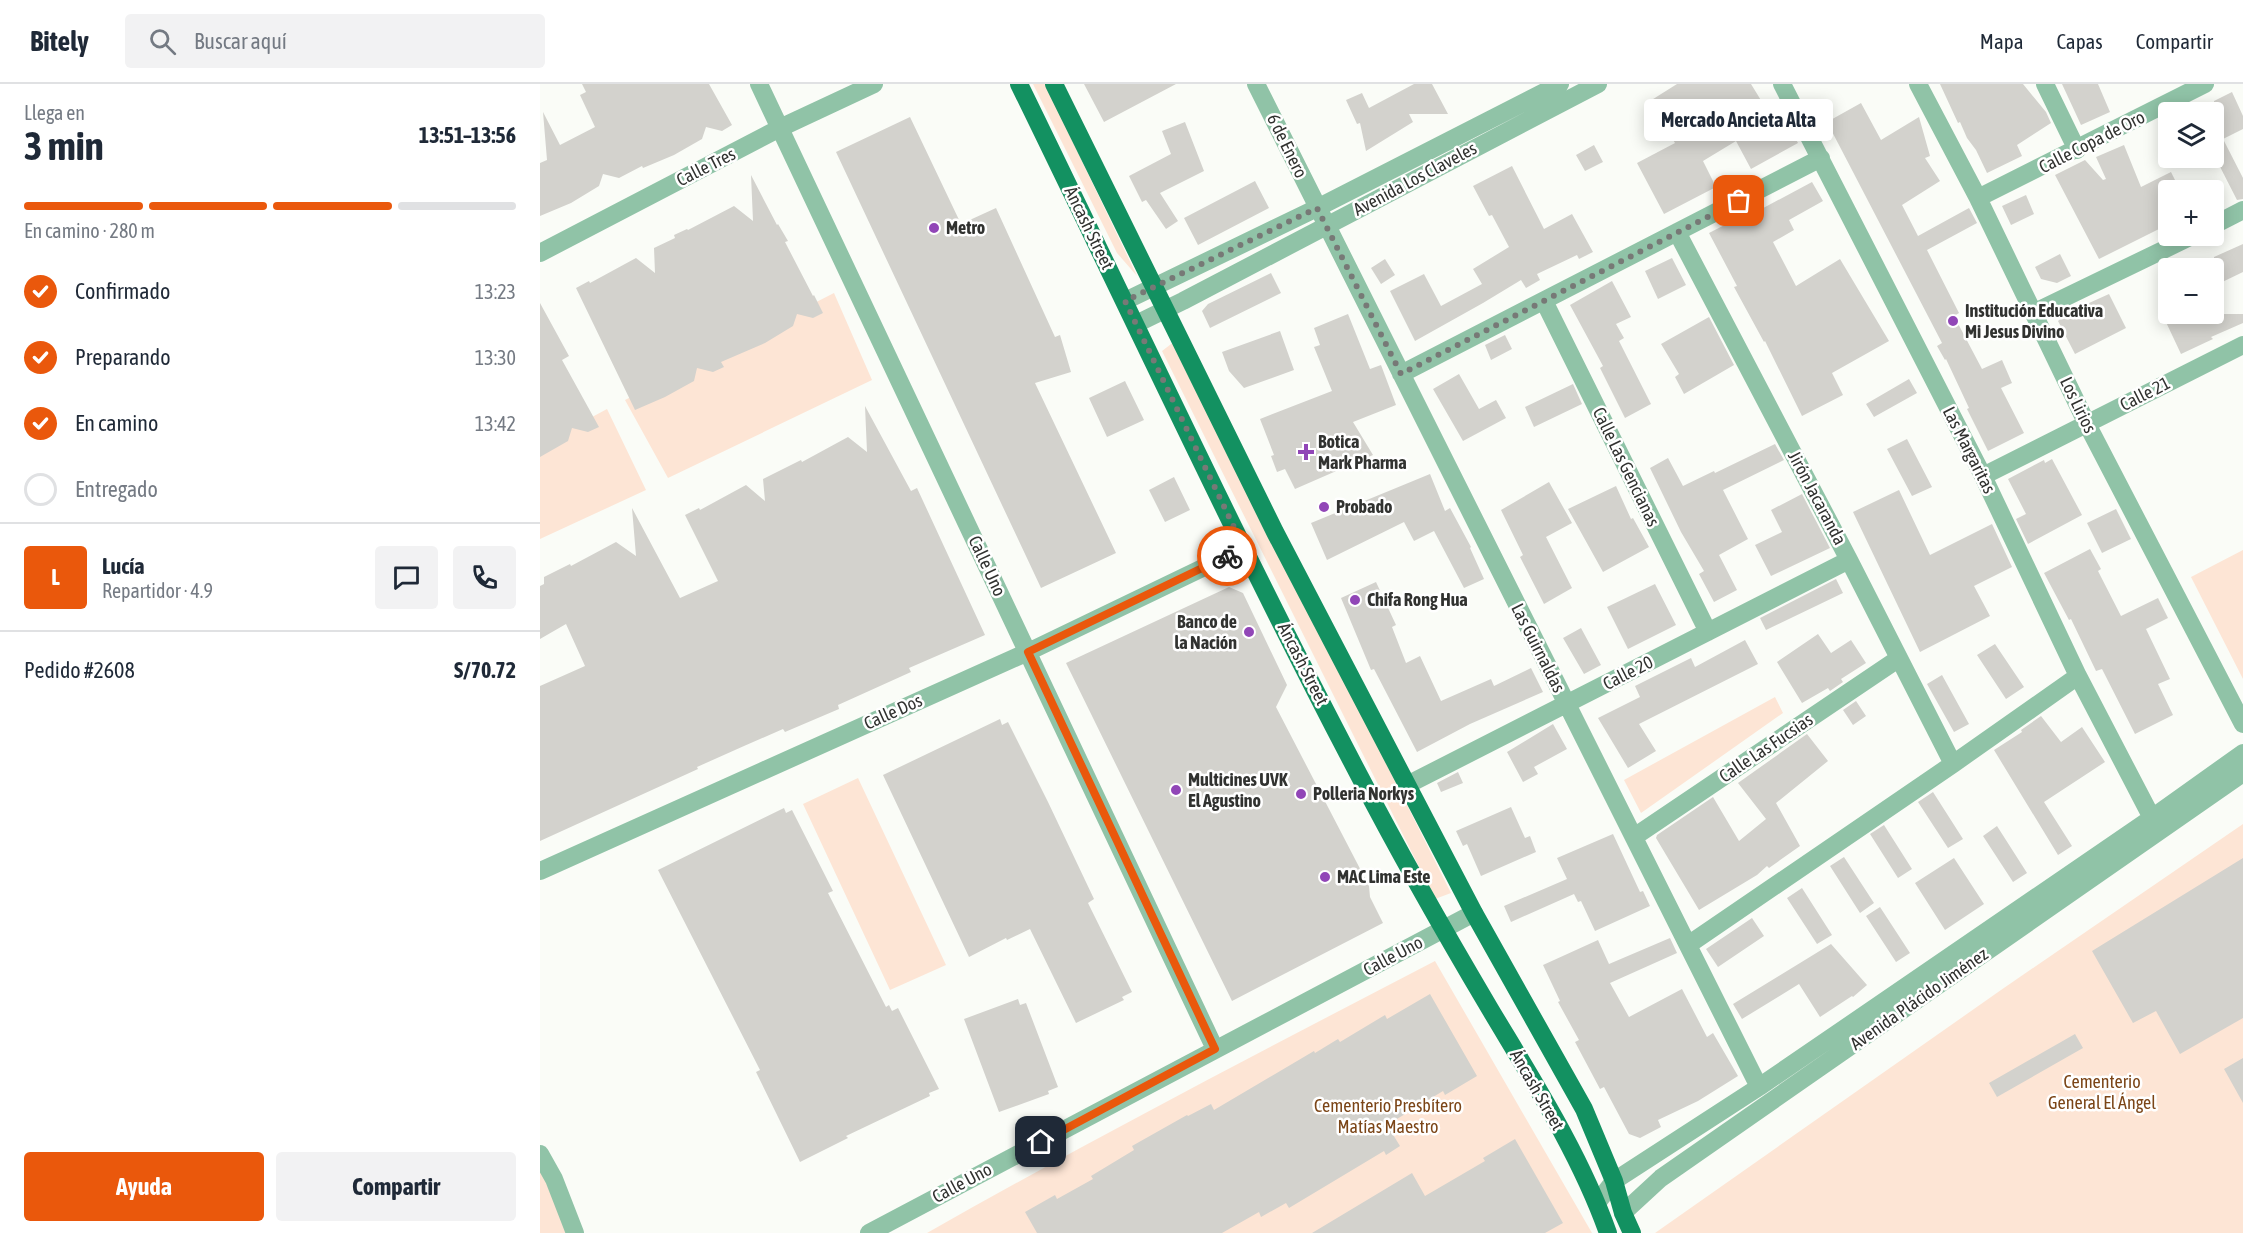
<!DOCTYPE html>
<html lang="es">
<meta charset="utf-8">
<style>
:root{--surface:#fff;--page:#f2f2f3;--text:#1f2937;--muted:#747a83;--line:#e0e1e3;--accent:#ea580c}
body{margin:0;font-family:"Asap Condensed",sans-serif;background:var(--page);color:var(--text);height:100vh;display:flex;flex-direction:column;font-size:22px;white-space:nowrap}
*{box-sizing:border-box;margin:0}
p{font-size:20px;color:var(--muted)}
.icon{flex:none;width:33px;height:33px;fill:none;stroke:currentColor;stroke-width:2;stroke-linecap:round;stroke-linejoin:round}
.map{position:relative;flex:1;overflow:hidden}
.sheet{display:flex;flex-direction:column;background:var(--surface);width:540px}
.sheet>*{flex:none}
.fabs{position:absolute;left:1618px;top:18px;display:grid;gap:12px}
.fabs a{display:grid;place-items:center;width:66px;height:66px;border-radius:6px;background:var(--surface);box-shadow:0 3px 15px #0003;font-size:30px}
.pin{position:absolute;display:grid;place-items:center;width:51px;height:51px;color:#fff;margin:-26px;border-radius:12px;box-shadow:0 3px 9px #0006}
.courier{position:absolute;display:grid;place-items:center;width:60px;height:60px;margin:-30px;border:4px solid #ea580c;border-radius:50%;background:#fff;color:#222;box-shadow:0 2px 8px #0007}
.bubble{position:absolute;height:42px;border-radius:6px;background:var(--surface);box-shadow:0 3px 15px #0003;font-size:20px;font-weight:700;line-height:42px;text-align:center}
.overview em{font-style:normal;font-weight:700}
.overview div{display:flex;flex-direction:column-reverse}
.overview{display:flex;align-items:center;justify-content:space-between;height:102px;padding:0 24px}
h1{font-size:39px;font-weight:700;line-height:45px}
.bar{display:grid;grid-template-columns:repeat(4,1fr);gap:9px 6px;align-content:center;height:72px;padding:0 24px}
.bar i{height:8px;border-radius:4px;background:var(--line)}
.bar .current{background:var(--accent)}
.bar p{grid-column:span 4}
.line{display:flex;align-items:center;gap:15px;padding:0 24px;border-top:2px solid var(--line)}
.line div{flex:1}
.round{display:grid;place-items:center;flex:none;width:63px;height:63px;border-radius:6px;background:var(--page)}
ol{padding:0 24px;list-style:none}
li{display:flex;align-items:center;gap:18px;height:66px}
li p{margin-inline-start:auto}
li .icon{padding:6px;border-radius:50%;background:var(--accent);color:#fff;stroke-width:4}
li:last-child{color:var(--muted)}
li i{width:33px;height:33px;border:3px solid var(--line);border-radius:50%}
.primary-button{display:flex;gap:12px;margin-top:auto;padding:12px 24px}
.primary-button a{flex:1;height:69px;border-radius:6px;background:var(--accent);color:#fff;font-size:24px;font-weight:700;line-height:69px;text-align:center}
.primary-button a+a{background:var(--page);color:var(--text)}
header{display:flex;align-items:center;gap:36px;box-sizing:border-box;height:84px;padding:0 30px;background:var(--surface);border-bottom:2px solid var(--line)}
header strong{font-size:28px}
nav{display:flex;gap:33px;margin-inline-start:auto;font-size:21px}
.search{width:420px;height:54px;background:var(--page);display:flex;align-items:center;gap:15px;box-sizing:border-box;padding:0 21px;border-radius:6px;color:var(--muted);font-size:22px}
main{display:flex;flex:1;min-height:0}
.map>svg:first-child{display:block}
</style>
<header>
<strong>Bitely</strong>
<div class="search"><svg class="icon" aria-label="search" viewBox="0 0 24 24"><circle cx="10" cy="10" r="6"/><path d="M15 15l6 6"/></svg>Buscar aquí</div>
<nav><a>Mapa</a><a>Capas</a><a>Compartir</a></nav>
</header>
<main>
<section class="sheet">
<div class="overview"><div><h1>3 min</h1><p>Llega en</p></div><em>13:51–13:56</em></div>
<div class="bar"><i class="current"></i><i class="current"></i><i class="current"></i><i></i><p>En camino · 280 m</p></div>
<ol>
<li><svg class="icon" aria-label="check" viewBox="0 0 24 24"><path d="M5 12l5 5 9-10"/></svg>Confirmado<p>13:23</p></li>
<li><svg class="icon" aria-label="check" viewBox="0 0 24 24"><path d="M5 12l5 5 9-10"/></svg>Preparando<p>13:30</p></li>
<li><svg class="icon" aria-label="check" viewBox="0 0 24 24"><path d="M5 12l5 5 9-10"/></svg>En camino<p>13:42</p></li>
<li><i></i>Entregado</li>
</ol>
<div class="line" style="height:108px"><b class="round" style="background:var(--accent);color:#fff">L</b><div><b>Lucía</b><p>Repartidor · 4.9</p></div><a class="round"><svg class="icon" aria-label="chat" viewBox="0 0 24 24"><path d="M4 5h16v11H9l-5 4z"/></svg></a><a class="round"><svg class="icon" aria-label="phone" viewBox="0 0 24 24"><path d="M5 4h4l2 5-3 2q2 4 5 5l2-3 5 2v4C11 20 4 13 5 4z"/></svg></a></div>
<div class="line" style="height:78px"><div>Pedido #2608</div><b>S/70.72</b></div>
<div class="primary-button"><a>Ayuda</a><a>Compartir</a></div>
</section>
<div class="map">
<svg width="1703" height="1149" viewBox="0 0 1703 1149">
<rect width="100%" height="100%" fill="#fafcf7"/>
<path fill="#fde5d5" d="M493,0H505L597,192L577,169Z
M294,209L332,296L128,394L85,316Z
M635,257L911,809L895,815L622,267Z
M67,325L106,406L0,455V361Z
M1703,466V595L1651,493Z
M1235,613L1243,629L1101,729L1084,696Z
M318,694L406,881L350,906L263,720Z
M1703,740V1149H1115L1461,906Z
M895,877L1052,1149H387C554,1054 724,966 895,877Z
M0,1084L27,1149H0Z"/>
<path fill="#d3d2cd" d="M42,0H169L192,41L182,47L166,43L162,55L134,71L103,84L102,82L79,94L63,90L59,102L31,119L0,132V79L7,76L3,28L20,61L55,43L40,11L46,8Z
M544,0H636L564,38Z
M874,0H892L908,30H869L873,38L826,67L820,39L817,40L806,16L822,9L829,24Z
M1137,0H1211L1238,44L1247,39L1258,59L1211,85L1196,57L1163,77L1176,103L1124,130L1097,79L1135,59L1110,17Z
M1400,0H1483L1506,28L1511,39L1477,61L1482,72L1447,89L1436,66L1427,54L1420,38L1418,39Z
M1522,0H1558L1570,28L1541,41Z
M1692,8L1703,32V45L1683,55L1703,94V115L1697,116L1674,71V17Z
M1321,19L1341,56L1379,33L1390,72L1385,74L1400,97L1362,121L1378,152L1429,124L1437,139L1387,166L1419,229L1414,232L1442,285L1462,276L1472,299L1461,304L1484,349L1448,367L1427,325L1429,324L1406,275L1405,276L1397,262L1402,259L1287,38Z
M370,33L421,140L456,124L515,253L520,251L531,288L495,299L576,469L501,504L296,68Z
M645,38L664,87L620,109L638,137L626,145L606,116L602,118L589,92L631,70L622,47Z
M1054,61L1063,78L1045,87L1036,71Z
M1584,61L1601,103L1631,88L1640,106H1629V140L1559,175L1515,91L1545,76L1563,96L1566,95L1556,73Z
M972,82L1004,145L1032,130L1053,168L1039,175L1037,171L997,190L1000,196L986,204L981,196L943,219L875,257L850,207L884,190L901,222L942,200L933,185L969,163L952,131L949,132L933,102Z
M211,91L237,141L238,140L248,157L245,158L273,212L274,211L283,229L273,234L257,230L253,242L225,259L181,278L184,283L173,288L157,284L154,297L125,313L95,326L36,204L49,197L50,199L96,174L115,189L114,164L135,154L134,151L147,145L148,146L194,122L213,137Z
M715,97L729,124L658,161L644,134Z
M1272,98L1283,117L1249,136L1254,146L1233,158L1256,202L1300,175L1349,257L1292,289L1303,311L1262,332L1225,257L1224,258L1194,203L1197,202L1169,149L1212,127L1214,129Z
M1486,111L1494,130L1471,141L1462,122Z
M1703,160V188L1674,202V173Z
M1520,170L1531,192L1517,199L1501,195L1495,183Z
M1132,174L1146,201L1118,215L1105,187Z
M845,175L855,191L841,200L831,184Z
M731,189L741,209L670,244L662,227L668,220Z
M1072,197L1091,233L1076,240L1084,254L1079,257L1111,320L1085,334L1060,284L1063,282L1030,221Z
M1569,210L1586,244L1535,270L1518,237L1537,221L1538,224Z
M0,219L29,272L22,276L59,343L48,348L32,344L28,357L0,373Z
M808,230L830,285L841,281L856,321L813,338L833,371L755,405L745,385L737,388L731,372L734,371L720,335L792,307L774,263L780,261L774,244Z
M1638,230H1703V239L1671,253L1673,255L1641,270L1625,236Z
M1169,233L1194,281L1144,310L1135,293L1139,290L1121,260Z
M740,247L754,286L704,304L689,287L682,268Z
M965,251L972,265L951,276L945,261Z
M919,290L939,325L956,316L966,334L923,357L893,305Z
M1369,295L1377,309L1334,333L1326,320Z
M585,297L604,336L567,353L549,314Z
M1033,300L1042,320L994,343L985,323Z
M325,322L371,407L377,404L445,551L369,584L371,588L298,621L299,625L245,648L243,645L204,662L157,683L158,685L0,757V602L45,582L26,540L0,555V502L4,500V493L30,480L31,482L76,458L96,472L92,424L140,514L178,497L145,431L159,424L160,426L206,401L225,417L223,395L261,376L262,378L308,353L327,368Z
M1367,355L1392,403L1372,412L1347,365Z
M1235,360L1244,376L1183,406L1208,455L1179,471L1197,506L1174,518L1159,490L1164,487L1141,448L1110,384L1128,374L1143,402L1174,387L1175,389Z
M1512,375L1542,431L1488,460L1476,435L1486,430L1468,395L1504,376L1505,379Z
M890,390L905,427L910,424L931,463L930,464L944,495L924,504L894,447L874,457L864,438L787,476L771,439Z
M634,393L650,426L625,438L609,406Z
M1009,398L1032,439L1006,453L1032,504L1004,520L980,473L983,471L961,426Z
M1076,402L1091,435L1093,434L1109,463L1063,488L1028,425Z
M1359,406L1390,471L1452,440L1472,483L1434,502L1450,532L1380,568L1313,428Z
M1262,410L1290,464L1231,492L1215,461L1242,448L1231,426Z
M1576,425L1591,455L1562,469L1547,439Z
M1550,465L1561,485L1558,487L1581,532L1618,514L1628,534L1606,545L1630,595L1618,600L1633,631L1595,650L1562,585L1556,587L1531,535L1529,536L1504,489Z
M1296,495L1303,509L1226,546L1220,534Z
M836,498L856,541L852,543L866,579L880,572L901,617L951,595L954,602L991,584L1003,608L930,640L877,668L834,585L831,586L801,514Z
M1115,500L1136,541L1088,565L1067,523Z
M689,503L703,509L747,601L736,623L829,802L830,813L843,839L692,917L526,579Z
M1041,544L1061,581L1044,590L1023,554Z
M1278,550L1291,569L1311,556L1326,579L1301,595L1303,598L1290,607L1288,604L1262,619L1237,578Z
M1205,556L1218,580L1099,640L1116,667L1088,684L1058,634L1100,613L1095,602L1151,574L1155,583Z
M1455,560L1484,603L1466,615L1437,571Z
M1402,591L1429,640L1414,648L1387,600Z
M1316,617L1326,632L1313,641L1303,626Z
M1501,632L1521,658L1542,643L1565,678L1504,718L1532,762L1518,771L1454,666L1482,648L1481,646Z
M460,635L462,641L468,638L508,718L554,815L548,819L592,908L582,913L584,916L536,939L490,845L467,856L466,854L429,873L343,691Z
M1013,640L1027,665L994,683L998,690L983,698L967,668Z
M1267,650L1288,677L1236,719L1260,762L1229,784L1227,782L1217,791L1159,826L1116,754L1117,751L1173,713L1199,757L1226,735L1198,699Z
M918,688L923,699L901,708L897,699Z
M1393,708L1423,755L1408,764L1378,718Z
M971,723L985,754L990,752L996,768L941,792L927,760L923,762L916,747Z
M244,724L246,729L252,726L293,807L288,809L346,923L349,921L352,927L358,924L399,1005L389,1009L390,1012L306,1052L308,1054L260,1078L216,988L220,986L118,786Z
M1344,741L1372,785L1358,794L1330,750Z
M1457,742L1487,789L1473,798L1443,752Z
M1073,750L1100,808L1103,807L1110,822L1055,847L1041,817L1038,818L1034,810L971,838L964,822L1027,795L1017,774Z
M1304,773L1334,819L1320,829L1290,782Z
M1414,774L1444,820L1405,846L1375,799Z
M1703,774V934L1640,970L1616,927L1593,939L1552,867Z
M1262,804L1292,851L1277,860L1247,814Z
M1340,823L1370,869L1356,878L1326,832Z
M1212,834L1224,852L1178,883L1166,865Z
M1130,854L1137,869L1070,899L1089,933L1142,905L1167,953L1173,949L1198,992L1158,1017L1118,1036L1121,1043L1100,1054L1089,1050L1064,1003L1060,1005L1035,958L1039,956L1018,918L1020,917L1003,881L1058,856L1069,880Z
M1291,860L1327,901L1313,913L1312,912L1280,933L1259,900L1202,935L1193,920Z
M890,910L937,992L905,1011L903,1007L847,1041L860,1062L846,1071L844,1067L749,1124L746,1119L721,1133L719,1128L682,1149H497L485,1128L515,1111L517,1115L553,1095L551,1092L594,1066L592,1062L647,1031L648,1032L671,1020L674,1026L774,967L775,969L798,955L800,958L845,931L847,935Z
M478,915L480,921L486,919L518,1003L508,1007L509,1010L459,1028L424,935Z
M1535,950L1543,964L1457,1013L1449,999Z
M1703,974V1019L1684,985Z
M975,1055L1023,1139L1005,1149H772L872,1089L885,1112L945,1077L943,1074Z"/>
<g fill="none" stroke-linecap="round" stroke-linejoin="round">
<path stroke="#90c3a7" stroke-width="18" d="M219,0L675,965
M716,0L1219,1003
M1242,0L1443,392L1538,592L1612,734
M1378,0L1438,114L1547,340L1703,640
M1505,0L1537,66
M1438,114L1665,0
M1674,141L1703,126
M1137,148L1309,476L1413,680
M0,169L240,44L334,0
M585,217L777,124L1020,0
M1004,217L1168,548
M1493,229L1652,152
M596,240L643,217L1058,0
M861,290L1281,74
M1443,392L1703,261
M867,701L1309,476
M1094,753L1358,575
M0,787L488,568L704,464
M1148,861L1413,680L1538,592
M0,1070L14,1095L35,1149
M1057,1119L1074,1097L1219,1003L1612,734L1703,669
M1083,1129L1121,1094L1703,689
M329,1149L934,829"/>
<path stroke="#139161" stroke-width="18" d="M479,0C592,231 700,465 820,693C861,772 905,849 950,925C993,997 1040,1070 1068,1149
M514,0L735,448L934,829L1044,1025L1074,1097L1083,1129L1092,1149"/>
</g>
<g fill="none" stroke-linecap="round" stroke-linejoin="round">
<path stroke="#777976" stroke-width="6" stroke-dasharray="0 10.8" d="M687,472L704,464L585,217L777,124L861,290L1199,117"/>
<path stroke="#ea580c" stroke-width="8" d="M501,1058L675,965L488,568L687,472"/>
</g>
<g fill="#9146b7" stroke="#fff" stroke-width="2">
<circle cx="394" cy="144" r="6"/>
<circle cx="1413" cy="237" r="6"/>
<path d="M763 359h6v6h6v6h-6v6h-6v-6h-6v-6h6z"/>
<circle cx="784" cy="423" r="6"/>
<circle cx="815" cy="516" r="6"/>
<circle cx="709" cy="548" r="6"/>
<circle cx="636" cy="706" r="6"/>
<circle cx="761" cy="710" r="6"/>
<circle cx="785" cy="793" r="6"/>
</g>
<g text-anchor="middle" stroke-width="5" stroke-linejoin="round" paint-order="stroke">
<g font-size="18" fill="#313230" stroke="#fff">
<text transform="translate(1552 58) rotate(-27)" y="6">Calle Copa de Oro</text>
<text transform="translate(747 62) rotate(64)" y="6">6 de Enero</text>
<text transform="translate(166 83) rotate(-27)" y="6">Calle Tres</text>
<text transform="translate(875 95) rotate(-28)" y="6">Avenida Los Claveles</text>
<text transform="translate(549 144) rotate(64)" y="6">Áncash Street</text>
<text transform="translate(1605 310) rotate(-27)" y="6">Calle 21</text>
<text transform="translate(1538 321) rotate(64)" y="6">Los Lirios</text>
<text transform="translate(1429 366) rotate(63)" y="6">Las Margaritas</text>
<text transform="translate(1086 383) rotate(64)" y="6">Calle Las Gencianas</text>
<text transform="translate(1277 414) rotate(62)" y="6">Jirón Jacaranda</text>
<text transform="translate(447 482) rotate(65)" y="6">Calle Uno</text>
<text transform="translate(998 564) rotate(63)" y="6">Las Guirnaldas</text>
<text transform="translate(763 580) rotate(63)" y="6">Áncash Street</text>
<text transform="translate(1088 589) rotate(-27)" y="6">Calle 20</text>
<text transform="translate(353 628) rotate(-24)" y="6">Calle Dos</text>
<text transform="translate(1226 664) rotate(-34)" y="6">Calle Las Fucsias</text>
<text transform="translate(853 872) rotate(-28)" y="6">Calle Uno</text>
<text transform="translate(1379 915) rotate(-35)" y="6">Avenida Plácido Jiménez</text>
<text transform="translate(997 1006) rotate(60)" y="6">Áncash Street</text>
<text transform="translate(422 1099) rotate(-28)" y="6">Calle Uno</text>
</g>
<g font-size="18" font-weight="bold" fill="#313230" stroke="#fff" text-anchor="start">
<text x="406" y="150">Metro</text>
<text x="1425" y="233">Institución Educativa<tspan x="1425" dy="21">Mi Jesus Divino</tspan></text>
<text x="778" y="364">Botica<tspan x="778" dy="21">Mark Pharma</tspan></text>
<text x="796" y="429">Probado</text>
<text x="827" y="522">Chifa Rong Hua</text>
<text x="697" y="544" text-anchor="end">Banco de<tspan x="697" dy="21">la Nación</tspan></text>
<text x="648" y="702">Multicines UVK<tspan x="648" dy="21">El Agustino</tspan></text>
<text x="773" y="716">Polleria Norkys</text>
<text x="797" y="799">MAC Lima Este</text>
</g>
<g font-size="18" fill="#7b4517" stroke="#fff">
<text x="1562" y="1004">Cementerio<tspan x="1562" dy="21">General El Ángel</tspan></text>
<text x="848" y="1028">Cementerio Presbítero<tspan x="848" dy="21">Matías Maestro</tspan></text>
</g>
</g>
</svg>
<div class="fabs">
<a><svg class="icon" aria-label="layers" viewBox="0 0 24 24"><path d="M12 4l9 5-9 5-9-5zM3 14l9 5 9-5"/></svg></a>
<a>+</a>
<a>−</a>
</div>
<div class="pin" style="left:1199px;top:117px;background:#ea580c"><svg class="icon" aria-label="bag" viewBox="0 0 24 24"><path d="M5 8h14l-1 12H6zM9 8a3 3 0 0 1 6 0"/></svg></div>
<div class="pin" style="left:501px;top:1058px;background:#1f2937"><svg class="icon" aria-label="home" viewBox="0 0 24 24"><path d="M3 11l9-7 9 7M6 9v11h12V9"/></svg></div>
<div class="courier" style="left:687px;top:472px"><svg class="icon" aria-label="bike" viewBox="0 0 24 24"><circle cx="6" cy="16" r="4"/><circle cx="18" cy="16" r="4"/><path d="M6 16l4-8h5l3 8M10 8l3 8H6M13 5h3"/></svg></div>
<div class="bubble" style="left:1104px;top:15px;width:189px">Mercado Ancieta Alta</div>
</div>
</main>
